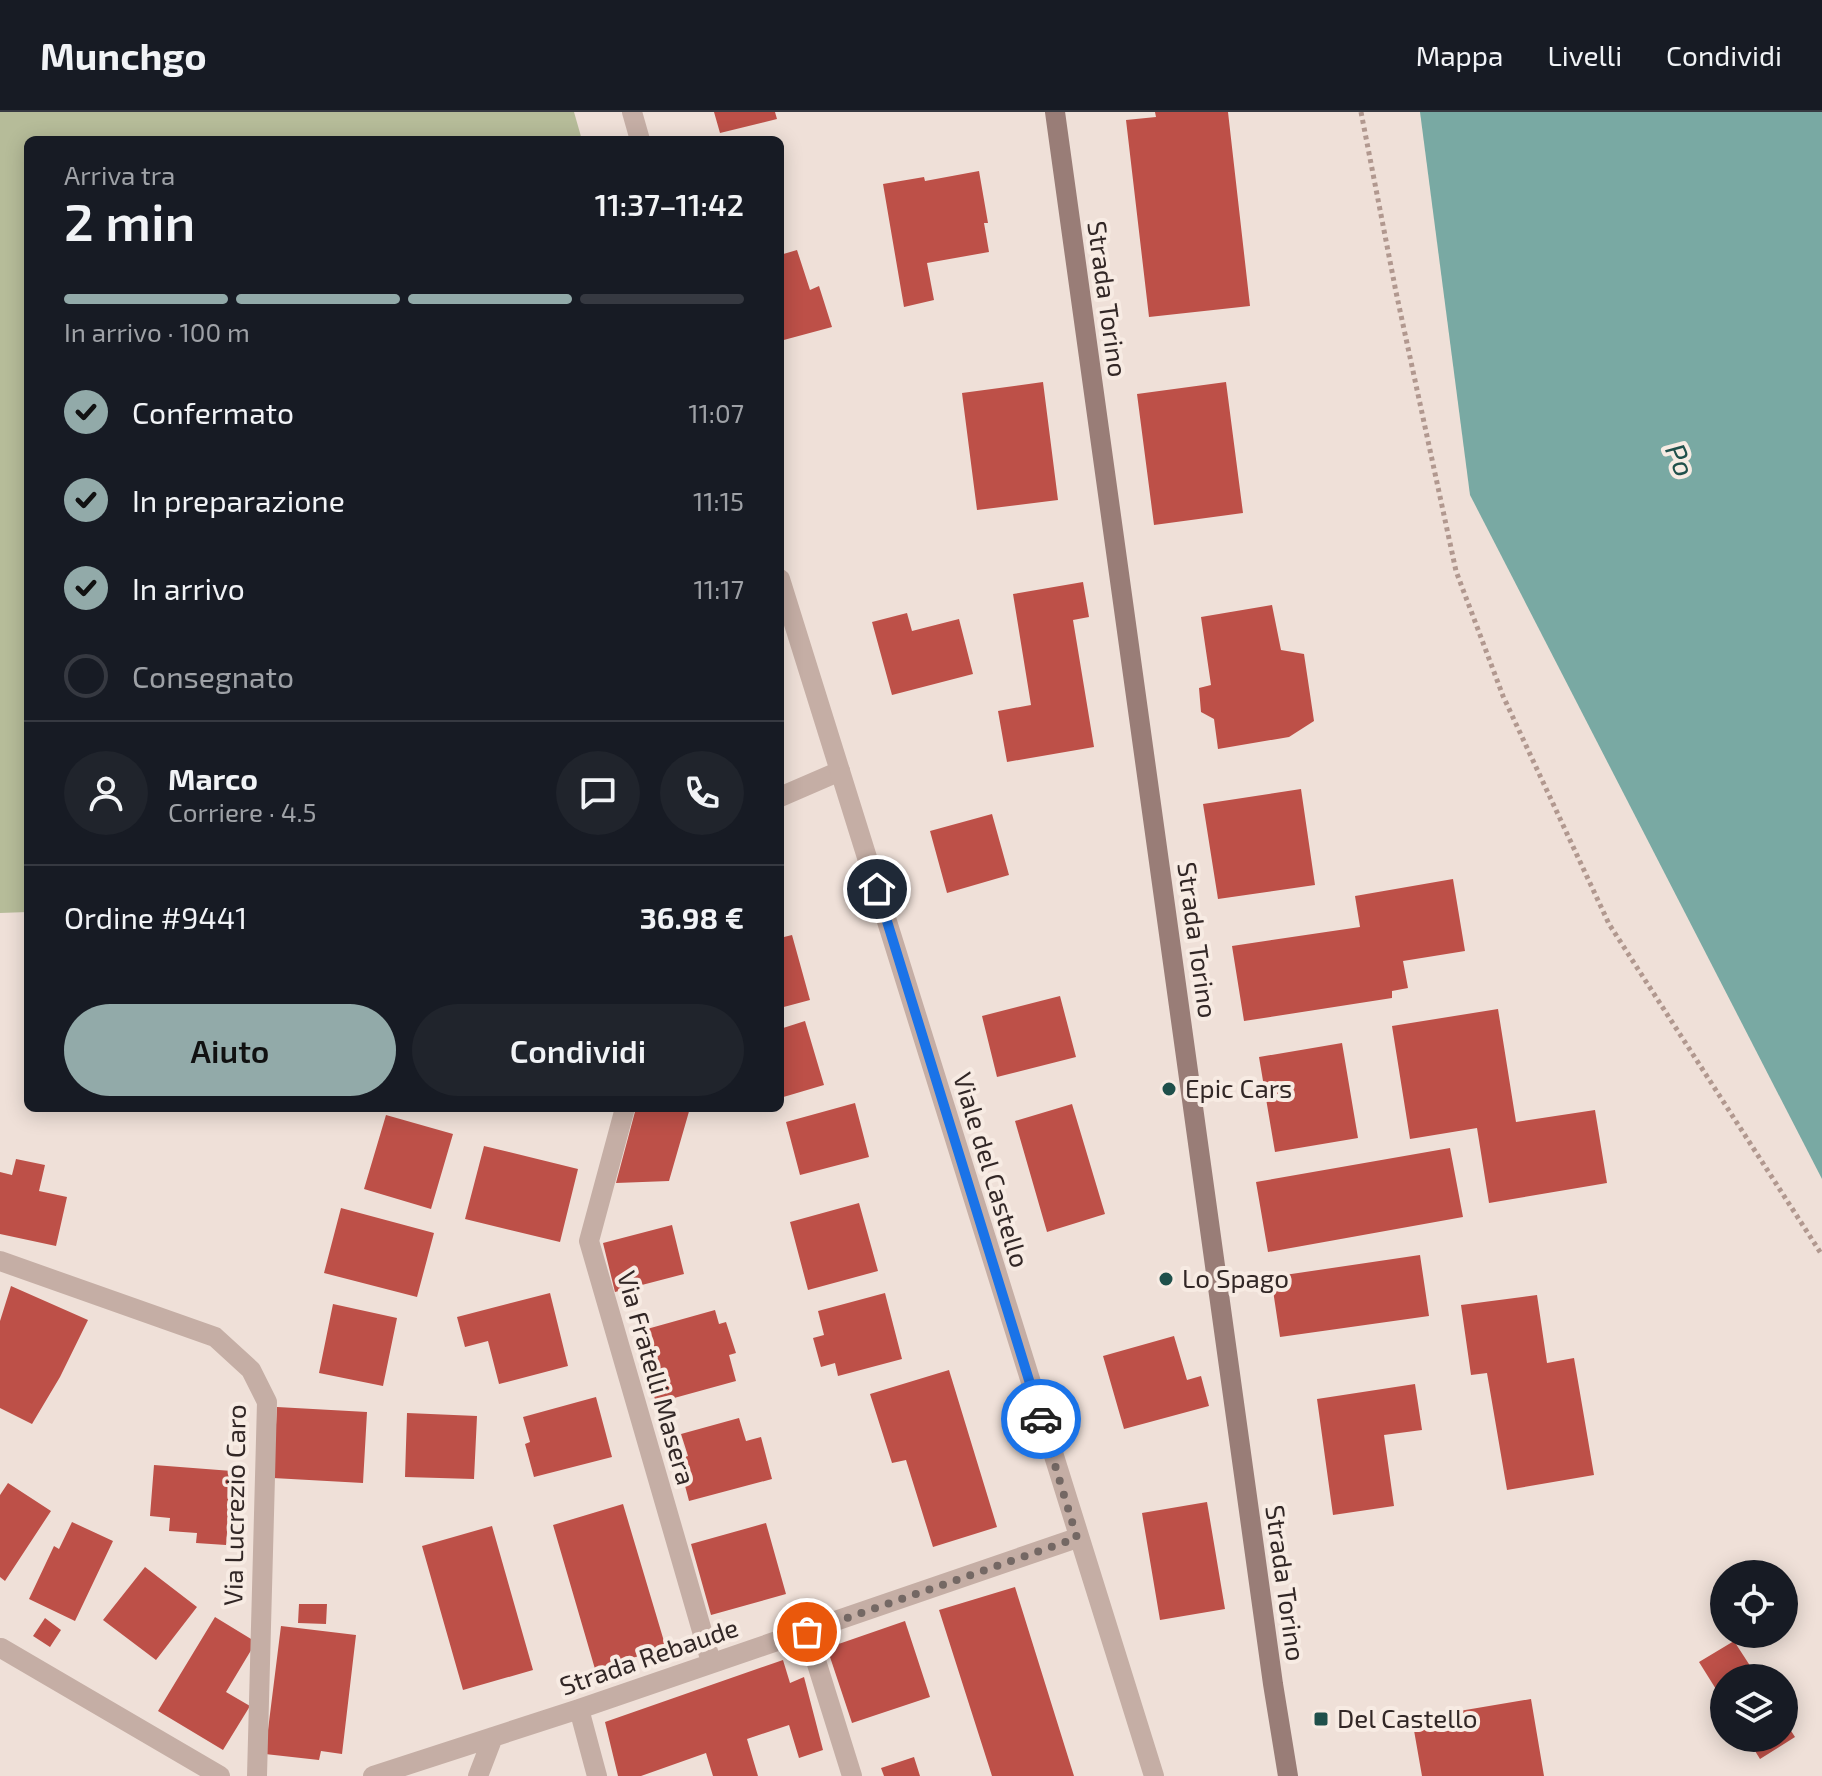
<!DOCTYPE html>
<html lang="it">
<meta charset="utf-8">
<style>
:root{--surface:#171b24;--page:#20242c;--text:#f1f3f6;--muted:#9ea1a6;--line:#363941;--accent:#92aaa9}
body{margin:0;font-family:"Exo 2",sans-serif;background:var(--page);color:var(--text);height:100vh;display:flex;flex-direction:column;font-size:30px;white-space:nowrap}
*{box-sizing:border-box;margin:0}
p{font-size:26px;color:var(--muted)}
.icon{flex:none;width:44px;height:44px;fill:none;stroke:currentColor;stroke-width:2;stroke-linecap:round;stroke-linejoin:round}
.map{position:relative;flex:1;overflow:hidden}
.panel{position:absolute;left:24px;top:24px;width:760px;height:976px;display:flex;flex-direction:column;background:var(--surface);border-radius:12px;box-shadow:0 4px 20px #0003}
.panel>*{flex:none}
.fabs{position:absolute;left:1710px;top:1448px;display:grid;gap:16px}
.fabs a{display:grid;place-items:center;width:88px;height:88px;border-radius:50%;background:var(--surface);box-shadow:0 4px 20px #0003;font-size:40px}
.pin{position:absolute;display:grid;place-items:center;width:68px;height:68px;color:#fff;margin:-34px;border:4px solid #fff;border-radius:50%;box-shadow:0 2px 8px #0007}
.courier{position:absolute;display:grid;place-items:center;width:80px;height:80px;margin:-40px;border:6px solid #1a73e8;border-radius:50%;background:#fff;color:#222;box-shadow:0 2px 10px #0007}
.headline em{font-style:normal;font-weight:600}
.headline div{display:flex;flex-direction:column-reverse}
.headline{display:flex;align-items:center;justify-content:space-between;height:136px;padding:0 40px}
h1{font-size:52px;font-weight:600;line-height:60px}
.bar{display:grid;grid-template-columns:repeat(4,1fr);gap:12px 8px;align-content:center;height:96px;padding:0 40px}
.bar i{height:10px;border-radius:6px;background:var(--line)}
.bar .active{background:var(--accent)}
.bar p{grid-column:span 4}
.line{display:flex;align-items:center;gap:20px;padding:0 40px;border-top:2px solid var(--line)}
.line div{flex:1}
.round{display:grid;place-items:center;flex:none;width:84px;height:84px;border-radius:42px;background:var(--page)}
ol{padding:0 40px;list-style:none}
li{display:flex;align-items:center;gap:24px;height:88px}
li p{margin-inline-start:auto}
li .icon{padding:8px;border-radius:50%;background:var(--accent);color:#111;stroke-width:4}
li:last-child{color:var(--muted)}
li i{width:44px;height:44px;border:4px solid var(--line);border-radius:50%}
.primary-button{display:flex;gap:16px;margin-top:auto;padding:16px 40px}
.primary-button a{flex:1;height:92px;border-radius:48px;background:var(--accent);color:#111;font-size:32px;font-weight:600;line-height:92px;text-align:center}
.primary-button a+a{background:var(--page);color:var(--text)}
header{display:flex;align-items:center;gap:48px;box-sizing:border-box;height:112px;padding:0 40px;background:var(--surface);border-bottom:2px solid var(--line)}
header strong{font-size:38px}
nav{display:flex;gap:44px;margin-inline-start:auto;font-size:28px}
.map>svg:first-child{display:block}
</style>
<header>
<strong>Munchgo</strong>
<nav><a>Mappa</a><a>Livelli</a><a>Condividi</a></nav>
</header>
<div class="map">
<svg width="1822" height="1664" viewBox="0 0 1822 1664">
<rect width="100%" height="100%" fill="#efe0d8"/>
<path fill="#b6bc99" d="M0,0H574L582,28H28V800L0,801Z"/>
<path fill="#79a9a3" d="M1420,0H1822V1067L1470,383Z"/>
<path fill="#bd5048" d="M714,0H775L777,7L720,21Z
M1155,0H1228L1250,194L1149,205L1126,8L1156,5Z
M979,59L988,111H984L989,140L927,151L934,188L904,195L883,72L924,65L925,69Z
M797,138L810,178L819,174L832,215L780,229V143Z
M1043,270L1058,388L977,398L962,281Z
M1226,270L1243,401L1154,413L1137,282Z
M1083,470L1089,505L1073,508L1094,635L1007,650L998,599L1031,593L1013,482Z
M1272,493L1281,538L1304,542L1314,609L1289,625L1218,637L1214,607L1201,600L1199,576L1211,573L1201,505Z
M907,501L912,519L959,507L973,562L892,583L872,510Z
M1301,677L1315,773L1218,787L1203,692Z
M992,702L1009,763L947,781L930,719Z
M1453,767L1465,839L1403,849L1408,876L1392,879V886L1244,909L1232,834L1360,815L1355,784Z
M792,823L810,888L780,896V826Z
M1060,884L1076,945L997,965L982,904Z
M1498,897L1516,1010L1595,998L1607,1071L1489,1091L1477,1016L1410,1027L1392,914Z
M805,909L824,973L780,986V917Z
M1342,931L1358,1026L1275,1040L1259,945Z
M855,991L869,1045L800,1063L786,1010Z
M1072,992L1105,1102L1047,1120L1015,1009Z
M636,996H690L669,1069L616,1071Z
M386,1003L453,1022L431,1097L364,1077Z
M484,1034L578,1057L560,1130L465,1107Z
M1450,1036L1463,1105L1268,1140L1256,1070Z
M16,1047L45,1053L39,1079L67,1085L56,1134L0,1122V1060L12,1063Z
M859,1091L878,1159L808,1178L790,1110Z
M341,1096L434,1121L417,1185L324,1161Z
M672,1113L684,1162L615,1180L603,1131Z
M1420,1143L1429,1204L1280,1225L1271,1165Z
M11,1174L88,1208L60,1265L32,1312L0,1296V1209Z
M550,1181L568,1254L499,1272L488,1229L465,1235L457,1205Z
M885,1181L902,1247L838,1264L835,1251L821,1255L813,1226L824,1223L818,1199Z
M1537,1183L1547,1251L1574,1246L1594,1363L1507,1378L1487,1261L1471,1263L1461,1193Z
M333,1192L397,1206L383,1274L319,1261Z
M715,1198L719,1212L726,1210L736,1241L729,1243L736,1269L656,1291L640,1234L651,1231L647,1217Z
M1174,1224L1187,1268L1201,1264L1209,1294L1124,1317L1103,1244Z
M949,1258L997,1415L933,1435L906,1348L892,1351L870,1282Z
M1415,1272L1422,1318L1384,1323L1394,1394L1333,1403L1317,1287Z
M596,1285L612,1345L534,1365L525,1332L530,1330L523,1305Z
M277,1295L367,1300L363,1371L273,1366Z
M407,1301L477,1304L474,1367L405,1365Z
M739,1306L746,1329L761,1325L772,1367L689,1389L678,1347L688,1344L681,1322Z
M154,1353L232,1359L226,1433L196,1431L197,1421L169,1419L170,1406L150,1404Z
M8,1371L51,1399L5,1469L0,1465V1383Z
M1207,1390L1225,1497L1160,1508L1142,1401Z
M623,1392L666,1536L595,1557L553,1413Z
M72,1410L113,1429L75,1509L29,1487L54,1434L59,1437Z
M766,1411L786,1482L711,1503L691,1432Z
M492,1414L533,1558L463,1578L422,1434Z
M145,1455L197,1495L156,1548L103,1508Z
M1015,1475L1074,1664H992L939,1498Z
M299,1492H327L326,1512L298,1511Z
M215,1505L256,1530L226,1580L250,1594L223,1638L158,1599Z
M45,1506L61,1518L50,1535L33,1524Z
M905,1509L930,1585L852,1611L827,1536Z
M281,1514L356,1523L342,1642L321,1639L319,1648L265,1642Z
M1734,1529L1758,1566H1724V1590L1699,1550Z
M783,1548L790,1571L804,1565L823,1638L799,1646L789,1613L747,1627L758,1664H713L706,1641L641,1664H618L605,1610Z
M1531,1587L1544,1664H1422L1412,1607Z
M1784,1608L1795,1625L1760,1647L1747,1626H1784Z
M914,1645L920,1664H884L881,1656Z"/>
<g fill="none" stroke-linecap="round" stroke-linejoin="round">
<path stroke="#b1988f" stroke-width="5" stroke-dasharray="4 4" stroke-linecap="butt" d="M1361,0L1396,180L1456,459L1503,584L1609,812L1822,1143"/>
<path stroke="#c5aea5" stroke-width="20" d="M1,1536L220,1664"/>
<path stroke="#c5aea5" stroke-width="20" d="M780,685L840,659
M625,996L589,1129L711,1550
M0,1149L215,1225L251,1258L267,1290L257,1664
M807,1520L852,1664
M579,1597L597,1664
M373,1664L579,1597L1077,1426
M478,1664L493,1625"/>
<path stroke="#c5aea5" stroke-width="20" d="M632,0L640,28
M780,467L1154,1664"/>
<path stroke="#997d77" stroke-width="20" d="M1055,0L1273,1572L1288,1664"/>
</g>
<g fill="none" stroke-linecap="round" stroke-linejoin="round">
<path stroke="#746864" stroke-width="8" stroke-dasharray="0 14.4" d="M807,1520L1077,1426L1041,1307"/>
<path stroke="#1a73e8" stroke-width="10" d="M877,777L1041,1307"/>
</g>
<g fill="#1f504b" stroke="#f7ebe3" stroke-width="3">
<circle cx="1169" cy="977" r="8"/>
<circle cx="1166" cy="1167" r="8"/>
<rect x="1313" y="1599" width="16" height="16" rx="4"/>
</g>
<g text-anchor="middle" stroke-width="8" stroke-linejoin="round" paint-order="stroke">
<g font-size="26" fill="#322726" stroke="#f7ebe3">
<text transform="translate(1107 187) rotate(82)" y="9">Strada Torino</text>
<text transform="translate(1197 828) rotate(82)" y="9">Strada Torino</text>
<text transform="translate(991 1058) rotate(73)" y="9">Viale del Castello</text>
<text transform="translate(656 1266) rotate(74)" y="9">Via Fratelli Masera</text>
<text transform="translate(235 1393) rotate(-89)" y="9">Via Lucrezio Caro</text>
<text transform="translate(1285 1471) rotate(82)" y="9">Strada Torino</text>
<text transform="translate(649 1545) rotate(-19)" y="9">Strada Rebaude</text>
</g>
<g font-size="26" fill="#322726" stroke="#f7ebe3" text-anchor="start">
<text x="1185" y="986">Epic Cars</text>
<text x="1182" y="1176">Lo Spago</text>
<text x="1337" y="1616">Del Castello</text>
</g>
<g font-size="28" font-style="italic" fill="#1f504b" stroke="#f7ebe3">
<text transform="translate(1680 348) rotate(67)" y="10">Po</text>
</g>
</g>
</svg>
<div class="fabs">
<a><svg class="icon" aria-label="locate" viewBox="0 0 24 24"><circle cx="12" cy="12" r="6"/><path d="M12 2v4M12 18v4M2 12h4M18 12h4"/></svg></a>
<a><svg class="icon" aria-label="layers" viewBox="0 0 24 24"><path d="M12 4l9 5-9 5-9-5zM3 14l9 5 9-5"/></svg></a>
</div>
<div class="pin" style="left:807px;top:1520px;background:#ea580c"><svg class="icon" aria-label="bag" viewBox="0 0 24 24"><path d="M5 8h14l-1 12H6zM9 8a3 3 0 0 1 6 0"/></svg></div>
<div class="pin" style="left:877px;top:777px;background:#1f2937"><svg class="icon" aria-label="home" viewBox="0 0 24 24"><path d="M3 11l9-7 9 7M6 9v11h12V9"/></svg></div>
<div class="courier" style="left:1041px;top:1307px"><svg class="icon" aria-label="car" viewBox="0 0 24 24"><path d="M5 17H2v-5l4-1 3-4h7l3 4 3 1v5h-3M9 17h6M6 11h13"/><circle cx="7" cy="17" r="2"/><circle cx="17" cy="17" r="2"/></svg></div>
<section class="panel">
<div class="headline"><div><h1>2 min</h1><p>Arriva tra</p></div><em>11:37–11:42</em></div>
<div class="bar"><i class="active"></i><i class="active"></i><i class="active"></i><i></i><p>In arrivo · 100 m</p></div>
<ol>
<li><svg class="icon" aria-label="check" viewBox="0 0 24 24"><path d="M5 12l5 5 9-10"/></svg>Confermato<p>11:07</p></li>
<li><svg class="icon" aria-label="check" viewBox="0 0 24 24"><path d="M5 12l5 5 9-10"/></svg>In preparazione<p>11:15</p></li>
<li><svg class="icon" aria-label="check" viewBox="0 0 24 24"><path d="M5 12l5 5 9-10"/></svg>In arrivo<p>11:17</p></li>
<li><i></i>Consegnato</li>
</ol>
<div class="line" style="height:144px"><a class="round"><svg class="icon" aria-label="person" viewBox="0 0 24 24"><circle cx="12" cy="8" r="4"/><path d="M4 21q1-7 8-7t8 7"/></svg></a><div><b>Marco</b><p>Corriere · 4.5</p></div><a class="round"><svg class="icon" aria-label="chat" viewBox="0 0 24 24"><path d="M4 5h16v11H9l-5 4z"/></svg></a><a class="round"><svg class="icon" aria-label="phone" viewBox="0 0 24 24"><path d="M5 4h4l2 5-3 2q2 4 5 5l2-3 5 2v4C11 20 4 13 5 4z"/></svg></a></div>
<div class="line" style="height:104px"><div>Ordine #9441</div><b>36.98 €</b></div>
<div class="primary-button"><a>Aiuto</a><a>Condividi</a></div>
</section>
</div>
